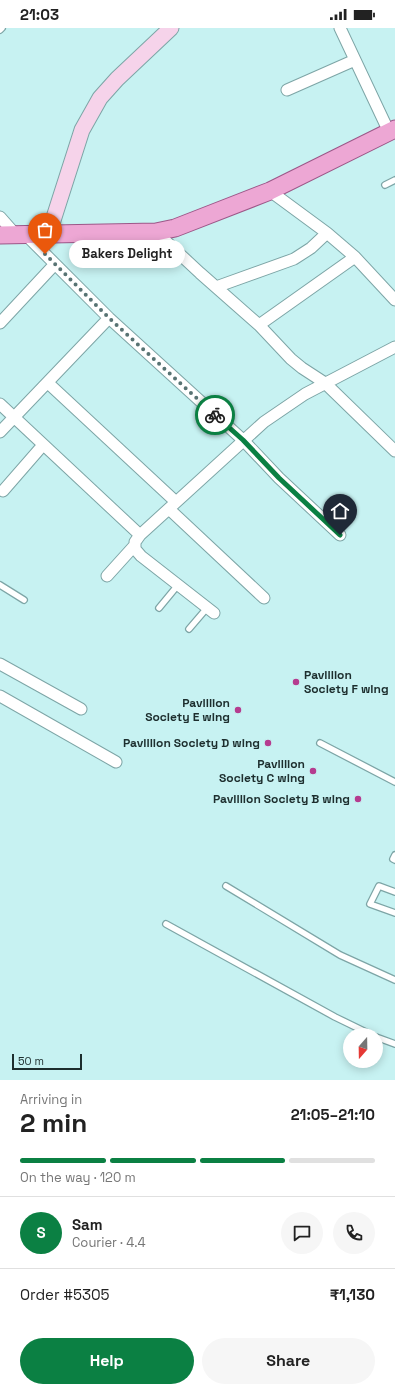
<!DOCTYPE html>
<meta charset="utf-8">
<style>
:root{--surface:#fff;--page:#f6f6f6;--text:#222;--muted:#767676;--line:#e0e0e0;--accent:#0b8043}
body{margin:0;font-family:"Space Grotesk",sans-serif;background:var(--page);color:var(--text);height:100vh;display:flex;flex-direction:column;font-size:15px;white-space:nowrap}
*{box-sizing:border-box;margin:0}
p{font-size:13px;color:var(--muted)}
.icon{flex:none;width:22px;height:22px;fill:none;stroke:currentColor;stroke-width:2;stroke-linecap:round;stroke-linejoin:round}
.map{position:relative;height:1052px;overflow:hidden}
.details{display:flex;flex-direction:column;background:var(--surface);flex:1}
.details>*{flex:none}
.needle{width:26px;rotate:200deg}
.tools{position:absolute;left:343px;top:1000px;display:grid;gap:8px}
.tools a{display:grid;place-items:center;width:40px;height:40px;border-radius:50%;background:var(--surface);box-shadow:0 2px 10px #0003;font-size:20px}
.scale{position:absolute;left:12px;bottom:10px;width:70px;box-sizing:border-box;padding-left:4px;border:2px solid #1d2e2e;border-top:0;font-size:11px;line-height:14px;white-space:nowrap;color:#1d2e2e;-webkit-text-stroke:3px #c7f2f2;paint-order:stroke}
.pin{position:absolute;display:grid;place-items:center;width:34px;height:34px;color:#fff;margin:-41px -17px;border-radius:50% 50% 50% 0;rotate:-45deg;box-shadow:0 0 4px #0007}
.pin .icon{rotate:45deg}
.courier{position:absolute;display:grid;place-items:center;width:40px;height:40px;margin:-20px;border:3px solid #0b8043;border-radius:50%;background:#fff;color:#222;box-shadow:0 1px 5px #0007}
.bubble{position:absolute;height:28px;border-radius:14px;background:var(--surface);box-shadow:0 2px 10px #0003;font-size:13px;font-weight:600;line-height:28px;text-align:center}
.headline em{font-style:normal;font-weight:600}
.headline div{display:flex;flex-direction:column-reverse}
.headline{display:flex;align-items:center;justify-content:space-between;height:68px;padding:0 20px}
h1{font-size:26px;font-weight:600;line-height:30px}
.bar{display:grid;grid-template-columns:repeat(4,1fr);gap:6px 4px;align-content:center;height:48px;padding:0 20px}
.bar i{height:5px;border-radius:3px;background:var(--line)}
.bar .selected{background:var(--accent)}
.bar p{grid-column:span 4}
.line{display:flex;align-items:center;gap:10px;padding:0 20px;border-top:1px solid var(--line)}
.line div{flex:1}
.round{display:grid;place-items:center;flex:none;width:42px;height:42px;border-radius:21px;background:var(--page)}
.action{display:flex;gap:8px;margin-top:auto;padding:8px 20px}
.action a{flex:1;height:46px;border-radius:24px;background:var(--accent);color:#fff;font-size:16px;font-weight:600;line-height:46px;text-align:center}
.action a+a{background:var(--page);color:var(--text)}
.status{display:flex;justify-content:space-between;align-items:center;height:28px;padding:0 20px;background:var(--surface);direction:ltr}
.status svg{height:11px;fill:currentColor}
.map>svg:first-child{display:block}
</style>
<div class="status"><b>21:03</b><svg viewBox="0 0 49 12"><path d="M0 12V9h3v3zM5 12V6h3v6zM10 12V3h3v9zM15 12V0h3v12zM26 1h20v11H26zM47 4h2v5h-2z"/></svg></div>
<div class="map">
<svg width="395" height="1052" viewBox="0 0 395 1052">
<rect width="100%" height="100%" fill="#c7f2f2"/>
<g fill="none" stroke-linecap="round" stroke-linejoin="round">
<g stroke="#7da5a6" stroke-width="8">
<path id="lane" d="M0,2L2,0
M385,157L395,152
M0,557L24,572
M159,580L178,557
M189,601L207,580
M320,715L395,754
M395,827L393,831L395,832
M226,858L340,927L395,952
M395,864L379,858L370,876L395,885
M166,896L335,989L372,1007
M376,1009L395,1016"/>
</g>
<g stroke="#7da5a6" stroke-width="13">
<path id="street" d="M340,0L389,104
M287,62L355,32
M270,163L327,205L355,229L395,272
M0,189L15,206
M156,204L200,245L259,297L291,331L302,340L325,355L395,423
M25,206L109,290L243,412L279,450L340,507
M216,259L294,231L311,220L327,205
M0,295L55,236
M259,297L355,229
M48,355L176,474
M0,376L140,507
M0,404L109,290
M3,463L43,417
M169,481L264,570
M107,548L135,517
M214,585L141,528L135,521V514L140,507L264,394L305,366L395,319
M0,636L81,681
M0,668L116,734"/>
</g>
<g stroke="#7da5a6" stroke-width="17">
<path id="secondary" d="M49,205L82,102L100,70L117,51L171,0"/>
</g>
<g stroke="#9c5788" stroke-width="19">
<path id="primary" d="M0,207L156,204L175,200L270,163L395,101"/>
</g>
<use href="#lane" stroke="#fff" stroke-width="5.5"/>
<use href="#street" stroke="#fff" stroke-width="11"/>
<use href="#secondary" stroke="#f6d3ea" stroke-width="15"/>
<use href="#primary" stroke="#eda7d4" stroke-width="17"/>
</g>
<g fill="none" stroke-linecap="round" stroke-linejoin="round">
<path stroke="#587373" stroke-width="4" stroke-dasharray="0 7.2" d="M45,226L109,290L215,387"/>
<path stroke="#0b8043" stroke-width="5" d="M215,387L243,412L279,450L340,507"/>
</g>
<g fill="#b53c8f" stroke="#c7f2f2" stroke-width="1.5">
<circle cx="296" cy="654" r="4"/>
<circle cx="238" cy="682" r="4"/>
<circle cx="268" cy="715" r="4"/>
<circle cx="313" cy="743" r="4"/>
<circle cx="358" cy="771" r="4"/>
</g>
<g text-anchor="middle" stroke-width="4" stroke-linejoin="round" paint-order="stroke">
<g font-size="12" font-weight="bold" fill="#1d2e2e" stroke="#c7f2f2" text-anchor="end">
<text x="304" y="651" text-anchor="start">Pavillion<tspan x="304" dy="14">Society F wing</tspan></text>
<text x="230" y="679">Pavillion<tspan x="230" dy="14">Society E wing</tspan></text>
<text x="260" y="719">Pavillion Society D wing</text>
<text x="305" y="740">Pavillion<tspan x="305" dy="14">Society C wing</tspan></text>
<text x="350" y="775">Pavillion Society B wing</text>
</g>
</g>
</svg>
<div class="tools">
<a><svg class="needle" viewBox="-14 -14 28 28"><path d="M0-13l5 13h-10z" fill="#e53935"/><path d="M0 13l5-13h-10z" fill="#767676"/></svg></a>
</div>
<div class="scale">50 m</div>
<div class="pin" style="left:45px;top:226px;background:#ea580c"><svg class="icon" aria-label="bag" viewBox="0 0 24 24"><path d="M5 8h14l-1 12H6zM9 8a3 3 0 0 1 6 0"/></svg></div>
<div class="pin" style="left:340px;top:507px;background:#1f2937"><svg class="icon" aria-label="home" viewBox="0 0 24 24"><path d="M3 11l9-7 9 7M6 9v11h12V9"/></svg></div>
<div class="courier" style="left:215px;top:387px"><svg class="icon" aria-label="bike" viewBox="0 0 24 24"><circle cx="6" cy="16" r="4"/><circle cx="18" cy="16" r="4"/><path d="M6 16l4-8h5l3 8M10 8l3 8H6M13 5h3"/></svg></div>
<div class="bubble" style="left:69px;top:212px;width:116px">Bakers Delight</div>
</div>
<section class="details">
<div class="headline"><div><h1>2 min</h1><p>Arriving in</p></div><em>21:05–21:10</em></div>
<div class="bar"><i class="selected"></i><i class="selected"></i><i class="selected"></i><i></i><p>On the way · 120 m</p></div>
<div class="line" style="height:72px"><b class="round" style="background:var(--accent);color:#fff">S</b><div><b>Sam</b><p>Courier · 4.4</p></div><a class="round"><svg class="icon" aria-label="chat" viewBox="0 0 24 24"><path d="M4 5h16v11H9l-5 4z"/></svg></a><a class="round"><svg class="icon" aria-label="phone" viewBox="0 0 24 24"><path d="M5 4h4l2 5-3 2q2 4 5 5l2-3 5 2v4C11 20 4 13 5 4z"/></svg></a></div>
<div class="line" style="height:52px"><div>Order #5305</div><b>₹1,130</b></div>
<div class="action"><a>Help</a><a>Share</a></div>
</section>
